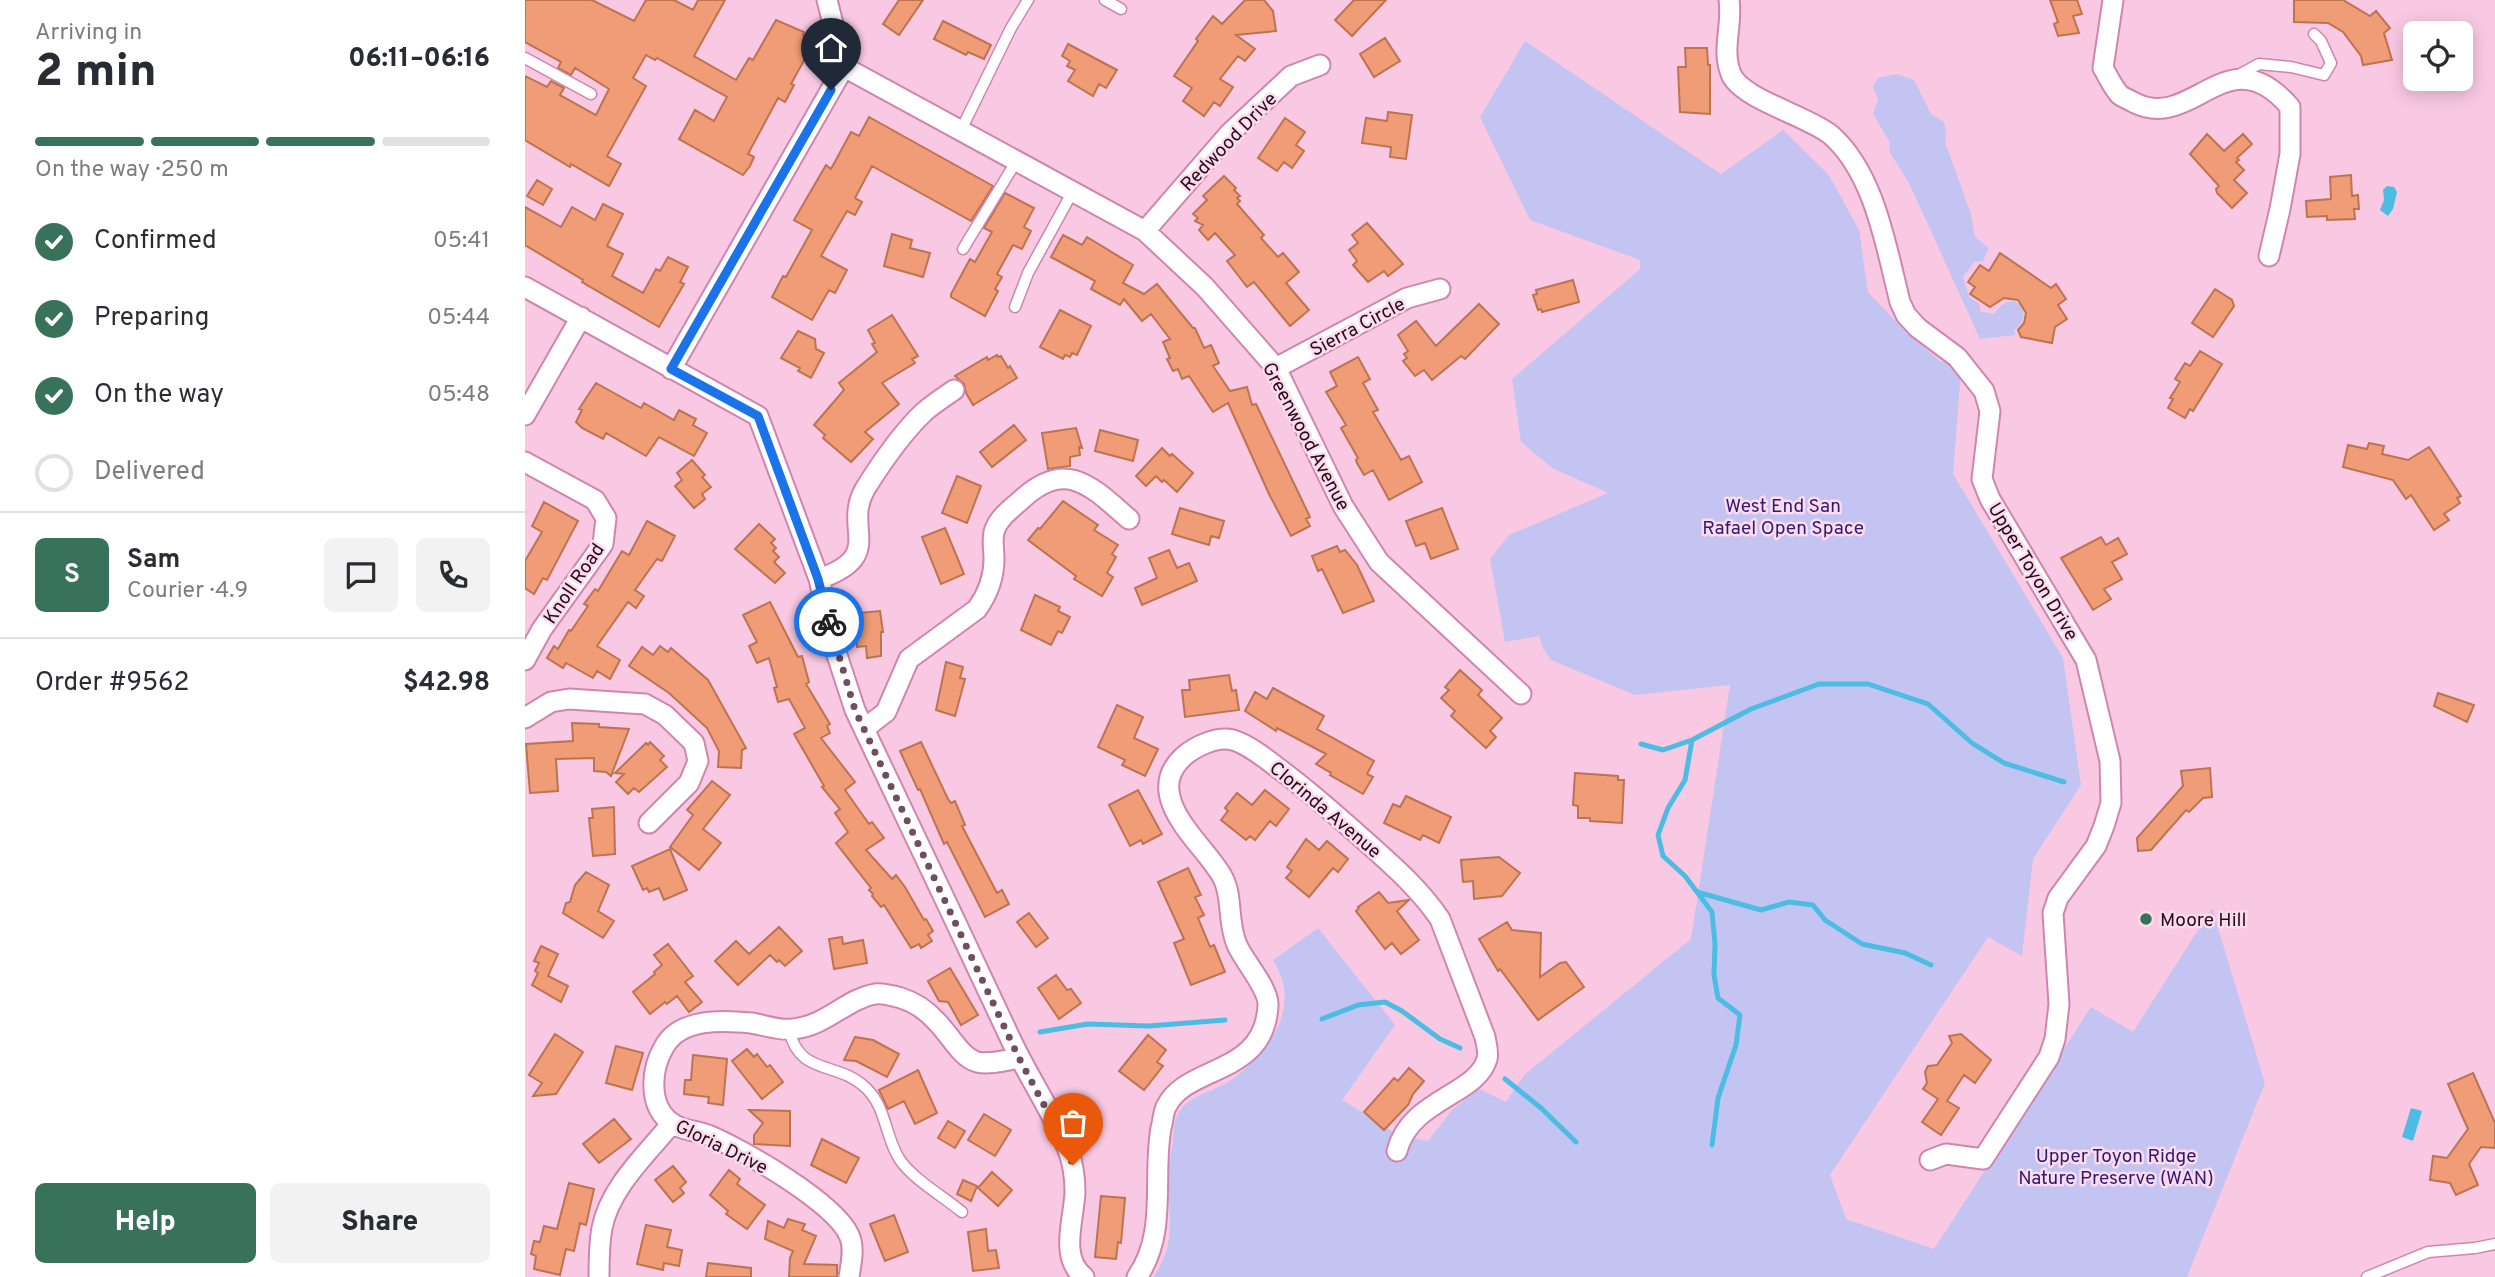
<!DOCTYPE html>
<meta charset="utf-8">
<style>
:root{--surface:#fff;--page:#f2f2f3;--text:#2b2b33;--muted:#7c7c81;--line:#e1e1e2;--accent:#38725a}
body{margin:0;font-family:Overpass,sans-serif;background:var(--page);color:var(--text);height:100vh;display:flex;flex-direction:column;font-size:26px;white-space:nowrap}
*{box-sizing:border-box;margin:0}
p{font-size:23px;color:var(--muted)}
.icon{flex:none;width:38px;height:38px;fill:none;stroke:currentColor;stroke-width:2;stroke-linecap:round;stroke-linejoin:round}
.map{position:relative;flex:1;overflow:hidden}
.sheet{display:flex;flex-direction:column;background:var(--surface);width:525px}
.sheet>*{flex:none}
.fabs{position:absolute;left:1878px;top:21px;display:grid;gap:14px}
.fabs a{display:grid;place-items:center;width:70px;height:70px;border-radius:10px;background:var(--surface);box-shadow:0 4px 18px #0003;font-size:35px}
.pin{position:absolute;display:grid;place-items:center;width:60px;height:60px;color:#fff;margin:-72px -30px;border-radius:50% 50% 50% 0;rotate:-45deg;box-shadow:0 0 7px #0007}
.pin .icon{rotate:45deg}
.courier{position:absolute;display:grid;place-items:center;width:70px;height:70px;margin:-35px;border:5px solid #1a73e8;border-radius:50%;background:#fff;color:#222;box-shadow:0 2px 9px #0007}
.overview em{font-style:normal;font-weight:800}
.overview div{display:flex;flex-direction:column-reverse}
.overview{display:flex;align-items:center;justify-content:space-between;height:119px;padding:0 35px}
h1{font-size:46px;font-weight:800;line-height:52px}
.bar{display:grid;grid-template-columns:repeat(4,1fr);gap:10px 7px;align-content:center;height:84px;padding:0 35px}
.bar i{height:9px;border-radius:5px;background:var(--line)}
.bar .on{background:var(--accent)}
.bar p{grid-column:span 4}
.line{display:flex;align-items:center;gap:18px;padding:0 35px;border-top:2px solid var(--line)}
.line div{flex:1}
.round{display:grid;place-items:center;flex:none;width:74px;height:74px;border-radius:10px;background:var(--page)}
ol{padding:0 35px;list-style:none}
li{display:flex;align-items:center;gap:21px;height:77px}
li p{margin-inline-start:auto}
li .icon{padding:7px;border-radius:50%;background:var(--accent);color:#fff;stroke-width:4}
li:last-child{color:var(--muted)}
li i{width:38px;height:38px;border:4px solid var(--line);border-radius:50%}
.primary-button{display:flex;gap:14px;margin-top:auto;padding:14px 35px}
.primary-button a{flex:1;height:80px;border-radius:10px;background:var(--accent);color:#fff;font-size:28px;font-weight:800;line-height:80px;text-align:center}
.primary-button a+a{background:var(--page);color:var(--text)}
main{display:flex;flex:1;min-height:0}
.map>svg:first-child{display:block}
</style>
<main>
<section class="sheet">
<div class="overview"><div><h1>2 min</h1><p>Arriving in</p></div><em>06:11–06:16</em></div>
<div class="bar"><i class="on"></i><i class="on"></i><i class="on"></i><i></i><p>On the way · 250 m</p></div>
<ol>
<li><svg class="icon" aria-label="check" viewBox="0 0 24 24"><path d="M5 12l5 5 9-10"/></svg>Confirmed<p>05:41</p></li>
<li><svg class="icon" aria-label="check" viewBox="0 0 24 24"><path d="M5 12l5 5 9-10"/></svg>Preparing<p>05:44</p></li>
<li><svg class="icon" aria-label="check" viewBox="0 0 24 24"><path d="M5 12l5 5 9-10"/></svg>On the way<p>05:48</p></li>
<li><i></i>Delivered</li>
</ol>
<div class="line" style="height:126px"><b class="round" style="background:var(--accent);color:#fff">S</b><div><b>Sam</b><p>Courier · 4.9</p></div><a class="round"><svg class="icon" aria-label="chat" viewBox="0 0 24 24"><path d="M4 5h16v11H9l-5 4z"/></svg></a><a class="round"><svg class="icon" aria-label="phone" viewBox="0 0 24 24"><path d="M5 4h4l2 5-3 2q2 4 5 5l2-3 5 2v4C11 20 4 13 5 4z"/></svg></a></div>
<div class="line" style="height:91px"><div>Order #9562</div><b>$42.98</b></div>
<div class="primary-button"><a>Help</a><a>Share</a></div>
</section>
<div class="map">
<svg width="1970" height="1277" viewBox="0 0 1970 1277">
<rect width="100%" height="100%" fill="#f9c9e3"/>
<path fill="#c4c4f3" d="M1000,41L1196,174L1258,130L1304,175L1334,230L1343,292L1376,327L1416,362L1438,345L1428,474L1538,658L1556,785L1508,859L1497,956L1463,937L1305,1175L1321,1219L1409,1249L1566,1007L1608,1032L1687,908L1740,1083L1662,1277H628C652,1244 644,1216 643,1179C643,1167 646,1154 648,1142C649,1134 648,1123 652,1116C661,1095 692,1091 709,1078C747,1049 777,1005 748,960L793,928L870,1025L817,1100L876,1136L903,1141L927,1110L954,1089L981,1102L999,1075L1166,939L1205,685L1110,695L1026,660L1018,648L1014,636L980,642L965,559L984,535L1083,493L1027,468L996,442L987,379L1115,269V260L1005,220L955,117Z
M1372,74L1389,80L1406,114L1419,122L1421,133L1420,142L1446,214L1450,237L1464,248L1458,261L1449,262L1438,277L1444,297L1455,304V311L1469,314C1488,284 1512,314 1489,330L1491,335L1455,339L1384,183L1364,151L1365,143L1348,114L1353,100L1348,87L1353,78Z"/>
<path fill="#4dbce3" d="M1862,186L1869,187L1872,192L1868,209L1863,216L1855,210L1859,200L1858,190Z
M1886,1108L1897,1111L1888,1141L1877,1137Z"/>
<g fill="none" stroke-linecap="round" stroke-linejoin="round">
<path stroke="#4dbce3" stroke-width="5" d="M1167,740L1160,780L1143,808L1133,835L1138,856L1160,876L1187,912L1190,944L1189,975L1193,998L1215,1015L1211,1045L1193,1098L1187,1145
M1116,744L1138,750L1167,740L1226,709L1294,684H1343L1403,704L1447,743L1479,763L1539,782
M1172,892L1236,910L1264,902L1288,905L1300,920L1337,944L1380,953L1406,965
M797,1019L833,1005L860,1002L877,1011L915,1039L935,1048
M515,1032L563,1024L624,1026L700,1020
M980,1079L1016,1108L1051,1142"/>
</g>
<path fill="#f09c76" stroke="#be7350" stroke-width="2" d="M0,0H67L109,21L121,0H149L168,10L173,0H200L169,56L211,80L224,58L228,60L251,20L279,32L278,35L284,38L281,43L287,46L266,84L269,85L260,102L253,98L223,154L229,157L225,166L218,175L154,139L170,110L189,121L202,97L132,58L130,60L121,55L108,78L121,86L82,156L96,164L84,186L46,164L45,167L0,140V76L22,87L26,81L39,88L35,95L71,115L84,89L50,68L46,75L33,68L36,62L0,42Z
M374,0H398L374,35L358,24Z
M720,0H739L748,11L751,31L711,35L730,49L720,61L713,56L695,79L708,87L695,106L689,102L679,116L658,101L667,88L649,76L673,41L671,39L688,16L697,24Z
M829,0H861L827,36L810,20Z
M1525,0H1552L1557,14L1548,16L1554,33L1533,36L1529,24L1533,22Z
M1769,0H1818L1845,16L1851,11L1865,28L1859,33L1867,60L1838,65L1836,56L1818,32L1803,23L1769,22Z
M418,21L466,45L459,59L443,52L441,55L409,39Z
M860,38L875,61L849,77L835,54Z
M543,44L592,70L581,88L574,84L568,96L543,81L550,70L542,66L545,61L537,56Z
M1160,48H1182L1183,65H1185V114L1155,112L1153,67H1161Z
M863,112L887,115L881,159L865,157L866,147L837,143L841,118L862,121Z
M344,117L468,186L446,221L347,166L330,198L337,202L330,215L322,211L296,256L322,270L310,293L304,290L287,320L247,297L258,276L261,277L287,230L269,220L301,165L306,169L326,132L334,136Z
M760,118L780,132L771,145L779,151L767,168L759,162L752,171L733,158Z
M1682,134L1699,151L1718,134L1727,144L1712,158L1714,160L1711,162L1719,170L1709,180L1722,193L1707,208L1692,193L1691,189L1694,186L1665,154Z
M1826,175L1827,196L1833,195L1834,209H1829L1830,219L1802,220V216L1782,217L1781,201L1806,199L1805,177Z
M699,176L711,188L709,190L715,196L712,198L715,201L712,204L739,235L736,238L753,257L758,253L774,272L761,283L784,310L765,326L729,282L722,287L702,261L710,255L690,233L683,240L674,230L678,225L670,221L673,218L668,214L682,200L678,196Z
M12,180L27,189L18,205L2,196Z
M480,193L509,208L499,227L506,231L497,249L488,245L472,274L477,277L470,289L473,291L460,316L426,297V294L445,259L450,262L467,232L459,228Z
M78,204L98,214L82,246L98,254L87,276L118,293L131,269L135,271L143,257L163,267L155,282L159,284L134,327L57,282L58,280L0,245V207L36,227L47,207L70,220Z
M842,223L878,264L863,276L859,271L843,282L828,265L832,261L824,250L833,243L827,235Z
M367,234L387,240L385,248L405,253L398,277L359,266Z
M538,235L557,245L562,237L608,265L598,283L619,294L632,284L668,328H670L679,348L686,345L694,363L688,366L705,391L722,387L727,405L731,404L785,517L781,519L785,526L766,536L744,494L703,403L688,412L664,376L657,379L653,369L648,371L642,359L645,358L638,342L645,339L626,314L617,321L599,299L595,305L566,289L570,281L526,257Z
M1475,253L1526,288L1531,284L1541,299L1533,305L1542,319L1530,327L1527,343L1496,337L1493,330L1499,323L1501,313L1493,300L1479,298L1465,307L1445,294L1450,287L1443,282L1455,265L1464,271Z
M1048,280L1054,302L1017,312L1016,309L1013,310L1008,295L1012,294L1011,290Z
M1690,289L1707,300L1709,306L1688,337L1667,323Z
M954,304L974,324L940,359L936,356L907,380L899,370L890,376L878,361L882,358L879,354L883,351L873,335L891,321L911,346Z
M535,310L566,326L552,355L547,353L545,357L540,355L538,359L515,347Z
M367,315L393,356L387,359L390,363L357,383L374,404L340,432L348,439L326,462L298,438L300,435L289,425L319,390L314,383L352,352L347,344L350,343L343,330Z
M273,331L290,339L291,349L299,353L286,378L273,371L275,368L256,358Z
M1675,351L1697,364L1668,411L1665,409L1660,418L1643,408L1648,399L1645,398L1655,382L1650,379L1660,363L1665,366Z
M472,355L473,357L476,356L483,368L485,366L492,378L448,405L441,393L439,384L430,376L462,357L463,360Z
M833,357L845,379L838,383L853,410L848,412L876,460L884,456L897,482L864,500L848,470L839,475L832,463L831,460L833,458L816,428L821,425L801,392L812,386L805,372Z
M71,383L116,408L119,403L149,420L154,410L171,419L168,425L182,433L169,456L134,437L121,456L81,433L78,439L57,428L51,422L57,410L54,409Z
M489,425L501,440L467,467L455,452Z
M551,428L557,448L554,447L555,455L545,457V466L523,469L517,433Z
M575,430L613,440L608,461L570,451Z
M1844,443L1859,446L1857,454L1883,460L1904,447L1936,496L1932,498L1935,503L1919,514L1924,520L1909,530L1886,495L1881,499L1868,480L1818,467L1823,445L1842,449Z
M637,448L645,456L647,454L668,473L652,492L639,480L637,482L631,476L621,486L611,476Z
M167,460L180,475L177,477L186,487L177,494L180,499L169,508L150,486L157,480L152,473Z
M432,476L456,486L442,523L417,513Z
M538,501L573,525L569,530L593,545L587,554L591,557L582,573L588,577L577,596L549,579L551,576L503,540L513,528L515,529Z
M19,502L53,521L22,580L18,578L9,594L0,588V561L17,532L7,526Z
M655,508L699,521L694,538L686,536L684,545L647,534Z
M917,508L933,549L906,559L900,543L891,546L881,521Z
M122,521L150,536L137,561L132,559L110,590L119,596L111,608L103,602L72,646L95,660L85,679L72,671L68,678L41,663L38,668L22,658L29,646L33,649L44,630L46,631L63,606L59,604L70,589L73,591L97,551L104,555Z
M234,524L250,539L246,543L251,548L248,551L254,557L249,562L260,573L250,583L210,549Z
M420,528L439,574L416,584L397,537Z
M1576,537L1581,545L1593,538L1602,554L1587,562L1597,579L1579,589L1586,599L1568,610L1536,558Z
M812,546L815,552L820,550L832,565L849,601L818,613L797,569L793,571L787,556Z
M644,550L652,568L664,563L672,581L617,605L610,588L632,578L624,558Z
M510,595L535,607L533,611L545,617L537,633L533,631L526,645L496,630Z
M245,602L273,657L277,656L284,682L281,684L305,724L302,726L305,733L296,738L330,782L320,790L344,824L347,822L359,838L341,850L367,879L371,875L380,887L399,920L401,919L408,931L403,935L407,941L396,948L394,944L386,948L359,905L356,907L347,896L348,894L344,890L346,888L311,843L323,832L310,813L315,809L297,787L299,786L269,734L280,728L264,699L253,702L249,688L252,687L244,658L232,663L224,646L232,642L218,615Z
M355,611L358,632H356V656L342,658L341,646L332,647L331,635H326L324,614Z
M135,646L143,652L146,648L183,680L221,748L217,750L216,768L193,767L194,751L182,728L144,693L104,666L117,647L128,655Z
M421,662L438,667L435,678L440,679L430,716L411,710Z
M935,670L957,690L953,695L977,718L965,731L971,737L961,748L926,716L930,711L916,698L924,690L920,687Z
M704,675L707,691L711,690L714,710L660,717L657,690H665L664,680Z
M748,688L799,716L792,729L849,761L842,774L848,777L838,794L805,775L806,773L791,764L801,754L752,728L751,731L720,711L730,692L742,699Z
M1913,693L1949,705L1942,722L1909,706Z
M592,705L618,717L609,738L633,749L620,776L597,765L600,760L573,747Z
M47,723L74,724V727L104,729L86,776L81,772L69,771V758L31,759L33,791L5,793L1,744L48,741Z
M125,742L139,756L135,760L142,767L114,792L109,788L103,794L91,782L99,774L90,773L121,743L123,745Z
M396,742L423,799L426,803L430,801L440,825L437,826L472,893L477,890L484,904L460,917L422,842L419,844L395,789L393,790L375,751Z
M1685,768L1687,797L1678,798L1664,812L1661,810L1626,850L1613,851L1612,838L1658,786L1656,771Z
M1050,773L1093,776V780H1099L1097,823L1065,821V818H1053V806L1048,805Z
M187,781L205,795L178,829L196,843L174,870L145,847L168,815L162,810Z
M613,790L637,834L618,844L616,840L605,846L584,805Z
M740,790L764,809L751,826L745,821L730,840L725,836L721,840L696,820L703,811L700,808L712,793L727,805Z
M881,796L926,817L914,843L898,835L895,840L859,823L868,804L875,807Z
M89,807L90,854L68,856L64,818H68L67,809Z
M781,839L794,850L802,841L823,859L813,872L808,868L784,897L761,878L767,871L762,867Z
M145,849L162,890L139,900L134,888L124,892L122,888L118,890L107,866Z
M974,857L995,873L977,896L949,899L948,881L938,882L936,860Z
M663,868L676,895L670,897L679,915L673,918L685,947L689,945L700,972L666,985L649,943L659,939L633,882Z
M61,872L84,885L73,911L89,921L78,938L38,913L41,903L45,902L50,885Z
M854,892L863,903L884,900L872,911L894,940L876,954L867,943L860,949L831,911L834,908L833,907Z
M504,913L523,938L511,947L492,922Z
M982,922L987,930L1016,933L1015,977L1035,963L1041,962L1059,987L1013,1020L975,969L973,971L954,939Z
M254,927L277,951L260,966L254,960L252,962L245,955L213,985L190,961L211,941L224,954Z
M317,937L318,944L338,940L342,963L309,969L304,939Z
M143,944L168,976L160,982L177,1002L164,1012L152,996L142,1004L140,1002L125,1014L108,992L130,974L129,972L137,965L129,955Z
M16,946L33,954L23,976L43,986L36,1002L7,985L13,973L10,971L14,963L9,961Z
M425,968L453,1015L436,1025L423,1002L414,1001L403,981Z
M531,975L542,990L546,989L556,1003L534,1019L513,988Z
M30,1034L58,1052L31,1094L8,1096L17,1083L4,1075Z
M1436,1034L1466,1060L1450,1083L1439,1075L1422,1101L1434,1108L1416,1135L1397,1122L1413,1099L1398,1089L1402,1083L1400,1072L1403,1066L1412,1065L1427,1043L1424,1036Z
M623,1035L641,1050L632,1062L638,1066L619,1090L594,1071Z
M330,1037L348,1040L374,1054L362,1077L331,1061L319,1060Z
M91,1046L118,1053L107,1090L81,1083Z
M222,1049L229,1057L232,1054L242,1067L245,1065L258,1082L237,1099L207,1061Z
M168,1055L202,1059L198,1105L183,1103L184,1097L159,1094L160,1080H166Z
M884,1068L899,1081L888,1094L883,1105L859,1130L839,1112L869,1078L873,1081Z
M393,1070L412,1113L390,1124L379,1101L363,1109L354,1090Z
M1948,1073L1970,1123V1148L1956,1147L1944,1164L1953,1185L1931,1195L1925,1183L1905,1180L1908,1156L1922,1158L1943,1129L1923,1084Z
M224,1110L265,1111V1146L229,1144V1135L238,1123Z
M459,1114L486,1130L470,1156L443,1140Z
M89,1119L106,1139L74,1163L58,1144Z
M423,1121L440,1131L430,1148L413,1138Z
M297,1139L334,1158L321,1183L286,1165Z
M148,1166L161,1182L155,1188L159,1193L148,1202L130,1180Z
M204,1170L215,1179L212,1184L240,1205L222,1229L201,1214L203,1211L185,1195Z
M467,1172L487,1190L473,1206L453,1188Z
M438,1180L452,1186L446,1201L432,1194Z
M44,1183L69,1189L61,1225L55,1223L49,1251L41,1249L35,1275L9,1269L11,1256L6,1254L9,1241L15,1242L19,1226L32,1229Z
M576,1196L600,1198L596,1243L593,1242L591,1259L570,1257Z
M369,1215L383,1252L360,1261L345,1224Z
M263,1219L280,1224L277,1230L291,1236L279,1264L312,1265V1277H264L265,1258L268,1251L240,1239L243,1221L259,1228Z
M121,1225L146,1230L142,1247L157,1250L154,1266L139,1263L138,1270L112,1264Z
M461,1229L463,1251L471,1250L474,1268L448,1271L443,1232Z
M183,1263L226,1268V1277H181Z"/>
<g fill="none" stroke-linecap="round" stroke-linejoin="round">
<g stroke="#d085b0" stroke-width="13">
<path id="lane" d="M580,0L596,9
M0,58L66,94
M1712,76L1734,64L1766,67L1799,75L1806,63L1796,41L1789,34
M436,130L486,28L503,0
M438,249L492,160
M490,307L503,273L548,191
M264,1030C275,1077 312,1060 341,1088C362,1108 360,1138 375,1160C388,1179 419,1197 437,1212
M1842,1277L1903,1252L1950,1248L1970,1244"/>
</g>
<g stroke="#d085b0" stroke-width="23">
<path id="street" d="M302,0L319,67L620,231L680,287L751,368L818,506L854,562L996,694
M1204,0C1208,25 1196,49 1206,74C1216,99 1283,116 1306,135C1350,174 1361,247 1375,302L1381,315L1393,328L1432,357L1459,391L1465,411L1457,479L1465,499L1561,660L1585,761L1586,803L1579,826L1571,846L1533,898L1528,913L1534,1004L1530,1039L1524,1057L1458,1159L1421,1154L1405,1160
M1588,0L1578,68C1583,76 1588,88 1595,95C1599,98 1605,100 1610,103C1668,132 1702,34 1765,107V154L1755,209L1744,256
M620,231L704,134L766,76L795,65
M0,287L233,416L294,579L311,652L330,710C383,821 435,931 487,1042C504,1078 528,1113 543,1150C548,1163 550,1178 550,1192C549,1220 534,1257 559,1277
M751,368L882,298L915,289
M146,369L319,67
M0,415L56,317
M0,462L70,500L81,518L78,544L17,629L0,660
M294,579C362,555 317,529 340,489C355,465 378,432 399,412C408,404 419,397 429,390
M0,718L26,702L44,699L120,704L140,715L169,743L173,761L164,783L124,823
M339,729L361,712L384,659L452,609C462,595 469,577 469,559C469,550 467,541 469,532C473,518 485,510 496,500C541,458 566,486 604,519
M74,1277C74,1261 74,1244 77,1228C85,1187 122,1154 147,1123
M324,1277C326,1264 330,1247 324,1235C309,1202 217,1149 183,1135C172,1131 157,1130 148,1124C122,1107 126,1069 139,1047C155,1018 197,1020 226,1023C240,1025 254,1031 268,1029C301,1026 321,999 350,994C357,993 369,996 376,998C389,1002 402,1011 411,1021C424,1033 435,1057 452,1062C465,1065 482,1060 494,1058
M612,1277C643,1233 627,1178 636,1128C638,1122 638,1113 641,1107C661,1064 740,1077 743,1005C744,989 719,961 712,945C702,922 708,897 698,878C681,845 614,797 659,756C671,746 692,736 708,740C724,745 740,758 753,768C783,790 810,814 838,839C866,864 894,888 915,919L960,1037C961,1043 964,1053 962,1059C952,1095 885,1099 872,1151"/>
</g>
<use href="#lane" stroke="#fff" stroke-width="10"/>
<use href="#street" stroke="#fff" stroke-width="19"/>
</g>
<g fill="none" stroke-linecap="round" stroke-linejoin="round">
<path stroke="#704e62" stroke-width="7" stroke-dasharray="0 12.6" d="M304,622L330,710L494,1058L542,1148L548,1165"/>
<path stroke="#1a73e8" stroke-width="9" d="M304,622L293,579L233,416L146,369L306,90"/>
</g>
<circle fill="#38725a" stroke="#fcdbec" stroke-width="2.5" cx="1621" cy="919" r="7"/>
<g text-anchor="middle" stroke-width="5" stroke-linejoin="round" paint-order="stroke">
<g font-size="19" fill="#270b1c" stroke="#fcdbec">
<text transform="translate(703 141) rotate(-46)" y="7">Redwood Drive</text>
<text transform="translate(832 326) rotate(-28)" y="7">Sierra Circle</text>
<text transform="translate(782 436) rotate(62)" y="7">Greenwood Avenue</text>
<text transform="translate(1509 571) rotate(59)" y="7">Upper Toyon Drive</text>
<text transform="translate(48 583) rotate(-56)" y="7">Knoll Road</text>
<text transform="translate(801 809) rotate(40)" y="7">Clorinda Avenue</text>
<text transform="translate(197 1146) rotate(26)" y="7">Gloria Drive</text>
</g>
<g font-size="19" fill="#2e1a74" stroke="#fcdbec">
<text x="1258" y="512">West End San<tspan x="1258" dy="22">Rafael Open Space</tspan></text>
<text x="1591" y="1162">Upper Toyon Ridge<tspan x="1591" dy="22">Nature Preserve (WAN)</tspan></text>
</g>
<g font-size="19" fill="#270b1c" stroke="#fcdbec" text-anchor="start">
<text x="1635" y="926">Moore Hill</text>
</g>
</g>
</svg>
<div class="fabs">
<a><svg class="icon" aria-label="locate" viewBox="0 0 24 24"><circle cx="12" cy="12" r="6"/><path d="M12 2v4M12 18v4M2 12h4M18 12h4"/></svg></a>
</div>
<div class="pin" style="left:548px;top:1165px;background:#ea580c"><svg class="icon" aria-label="bag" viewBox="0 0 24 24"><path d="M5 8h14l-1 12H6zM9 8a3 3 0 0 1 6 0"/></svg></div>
<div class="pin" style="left:306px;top:90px;background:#1f2937"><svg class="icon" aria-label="home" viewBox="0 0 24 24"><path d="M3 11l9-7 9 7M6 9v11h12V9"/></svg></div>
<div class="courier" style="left:304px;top:622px"><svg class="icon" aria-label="bike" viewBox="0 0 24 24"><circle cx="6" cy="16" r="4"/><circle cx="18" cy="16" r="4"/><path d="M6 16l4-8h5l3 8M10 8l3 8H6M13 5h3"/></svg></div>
</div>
</main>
